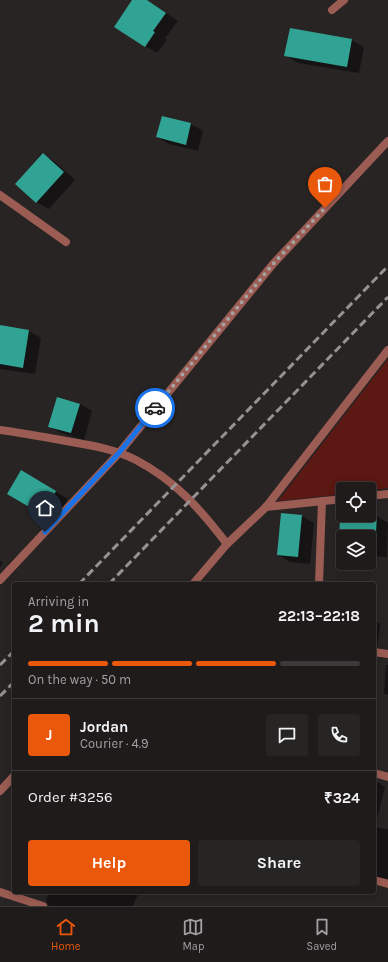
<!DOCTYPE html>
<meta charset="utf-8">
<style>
:root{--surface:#1f1b1b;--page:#272424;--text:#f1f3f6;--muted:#a1a1a3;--line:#3c393a;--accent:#ea580c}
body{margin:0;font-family:Karla,sans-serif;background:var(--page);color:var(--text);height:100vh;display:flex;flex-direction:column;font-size:15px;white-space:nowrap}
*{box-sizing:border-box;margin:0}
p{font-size:13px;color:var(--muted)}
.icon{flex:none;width:22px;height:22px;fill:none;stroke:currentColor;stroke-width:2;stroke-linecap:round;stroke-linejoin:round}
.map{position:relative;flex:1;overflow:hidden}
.sheet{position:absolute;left:12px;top:582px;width:364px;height:312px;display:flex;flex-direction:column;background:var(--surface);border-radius:4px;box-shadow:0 2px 10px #0003,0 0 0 1px var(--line)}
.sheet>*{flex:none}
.buttons{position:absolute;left:336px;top:482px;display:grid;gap:8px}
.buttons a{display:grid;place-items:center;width:40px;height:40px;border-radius:4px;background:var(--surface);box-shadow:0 2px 10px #0003,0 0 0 1px var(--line);font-size:20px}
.pin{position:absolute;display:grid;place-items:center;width:34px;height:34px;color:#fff;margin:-41px -17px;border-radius:50% 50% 50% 0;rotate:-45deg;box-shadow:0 0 4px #0007}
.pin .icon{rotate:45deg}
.courier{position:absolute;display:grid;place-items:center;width:40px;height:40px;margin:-20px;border:3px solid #1a73e8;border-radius:50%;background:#fff;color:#222;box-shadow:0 1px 5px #0007}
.headline em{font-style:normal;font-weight:700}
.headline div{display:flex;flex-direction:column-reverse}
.headline{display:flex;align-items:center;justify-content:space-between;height:68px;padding:0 16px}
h1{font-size:26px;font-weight:700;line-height:30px}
.bar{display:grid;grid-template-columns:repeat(4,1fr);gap:6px 4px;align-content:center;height:48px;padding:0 16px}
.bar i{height:5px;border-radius:3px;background:var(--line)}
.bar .on{background:var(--accent)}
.bar p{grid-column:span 4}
.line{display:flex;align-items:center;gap:10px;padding:0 16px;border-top:1px solid var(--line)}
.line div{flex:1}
.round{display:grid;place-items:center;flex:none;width:42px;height:42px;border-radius:4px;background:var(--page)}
.cta{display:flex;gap:8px;margin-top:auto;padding:8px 16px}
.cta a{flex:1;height:46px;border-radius:4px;background:var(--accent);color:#fff;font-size:16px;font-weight:700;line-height:46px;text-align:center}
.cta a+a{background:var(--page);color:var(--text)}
.dock{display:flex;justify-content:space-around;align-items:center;height:56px;border-top:1px solid var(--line);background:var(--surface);font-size:11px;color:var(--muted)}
.dock a{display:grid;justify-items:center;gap:2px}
.dock .on{color:var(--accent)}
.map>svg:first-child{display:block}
</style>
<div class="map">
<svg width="388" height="906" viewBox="0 0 388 906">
<rect width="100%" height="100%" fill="#292424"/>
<path fill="#5c1812" d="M388,359V488L369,491V489H343V494L278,501Z"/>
<path fill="#0007" d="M132,0H147L178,21L165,38L167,40L157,53L145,46Z
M351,40L364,47L359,73L298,63L286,56Z
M162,118L191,124L203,131L198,151L169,144L157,137Z
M43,154L55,162L75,180L49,209L36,202Z
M0,326L29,331L41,338L35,374L0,369Z
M80,404L92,411L84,440L61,433L49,426Z
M21,471L68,499L55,521L8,494Z
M282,514L302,516L314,523L310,564L290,562L278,555Z
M343,514L377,516L388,523L387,557L369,556V537H343V550L340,548Z
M0,561L3,562L0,567Z
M374,620L380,624L377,649L374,648Z
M386,665H388V695L384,693Z
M374,780L385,787L376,823H374Z
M374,827L388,829V879L374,876Z
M49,892H139L133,906H49L46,901Z"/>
<path fill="#31a394" d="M132,0H147L166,13L153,31L155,32L145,47L114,27Z
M290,28L352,39L347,67L284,56Z
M162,116L191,123L186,145L156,137Z
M43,153L64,172L36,203L15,184Z
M0,325L29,330L23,368L0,364Z
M57,397L80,404L71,433L48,427Z
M21,470L56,491L43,515L7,494Z
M281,513L302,515L298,557L277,555Z
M340,513H343V515H377L375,551L369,550V537H343V549H339Z"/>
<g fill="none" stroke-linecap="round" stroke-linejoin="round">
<path stroke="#9b5c53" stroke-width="8" d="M332,10L344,0
M0,195L66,242
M0,430C22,433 44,437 66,441C90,445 115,449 136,460C176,481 201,510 227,544
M369,496L388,494
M266,507L343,499
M319,584L322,501
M374,652L388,654
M374,773L388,777
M374,880L388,884
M0,892L43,906"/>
<path stroke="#9b5c53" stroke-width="8" d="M0,580L119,453L273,264L388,141
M193,584L227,544L266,507L388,350
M0,791L14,776"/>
<path stroke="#969292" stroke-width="3" stroke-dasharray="8 4" stroke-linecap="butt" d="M79,584L388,266
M109,584L388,297
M0,665L14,651
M0,696L14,682"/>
</g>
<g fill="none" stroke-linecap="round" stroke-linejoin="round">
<path stroke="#a6a2a2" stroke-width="4" stroke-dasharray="0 7.2" d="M155,408L273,264L325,208"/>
<path stroke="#1a73e8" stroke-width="5" d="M45,532L119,453L155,408"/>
</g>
</svg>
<div class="buttons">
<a><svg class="icon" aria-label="locate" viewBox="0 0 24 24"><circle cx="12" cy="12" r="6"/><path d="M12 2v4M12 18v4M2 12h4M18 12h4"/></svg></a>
<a><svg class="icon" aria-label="layers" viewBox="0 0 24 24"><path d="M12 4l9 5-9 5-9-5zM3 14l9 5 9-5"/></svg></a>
</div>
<div class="pin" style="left:325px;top:208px;background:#ea580c"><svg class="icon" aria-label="bag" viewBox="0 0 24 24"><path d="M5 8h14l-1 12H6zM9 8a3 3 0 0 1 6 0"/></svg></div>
<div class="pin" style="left:45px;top:532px;background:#1f2937"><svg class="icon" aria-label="home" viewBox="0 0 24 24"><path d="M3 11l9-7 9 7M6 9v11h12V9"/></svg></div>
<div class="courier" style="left:155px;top:408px"><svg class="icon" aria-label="car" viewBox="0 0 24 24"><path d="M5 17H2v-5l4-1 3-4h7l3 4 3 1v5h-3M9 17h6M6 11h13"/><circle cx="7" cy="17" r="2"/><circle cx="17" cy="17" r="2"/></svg></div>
<section class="sheet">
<div class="headline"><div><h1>2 min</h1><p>Arriving in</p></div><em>22:13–22:18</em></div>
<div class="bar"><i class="on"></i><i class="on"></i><i class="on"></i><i></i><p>On the way · 50 m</p></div>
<div class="line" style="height:72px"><b class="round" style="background:var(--accent);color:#fff">J</b><div><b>Jordan</b><p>Courier · 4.9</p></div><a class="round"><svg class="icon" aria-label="chat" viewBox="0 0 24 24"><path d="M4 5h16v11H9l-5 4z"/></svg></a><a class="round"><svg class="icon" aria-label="phone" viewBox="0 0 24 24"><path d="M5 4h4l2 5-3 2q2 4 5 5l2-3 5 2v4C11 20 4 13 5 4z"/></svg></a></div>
<div class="line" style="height:52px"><div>Order #3256</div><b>₹324</b></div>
<div class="cta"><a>Help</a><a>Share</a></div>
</section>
</div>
<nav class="dock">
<a class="on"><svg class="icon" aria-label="home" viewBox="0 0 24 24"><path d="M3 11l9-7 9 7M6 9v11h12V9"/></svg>Home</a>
<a><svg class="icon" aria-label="map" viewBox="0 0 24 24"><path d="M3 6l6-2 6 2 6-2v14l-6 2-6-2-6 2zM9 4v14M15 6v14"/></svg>Map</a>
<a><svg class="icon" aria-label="saved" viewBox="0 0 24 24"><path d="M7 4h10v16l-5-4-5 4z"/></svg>Saved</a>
</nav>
